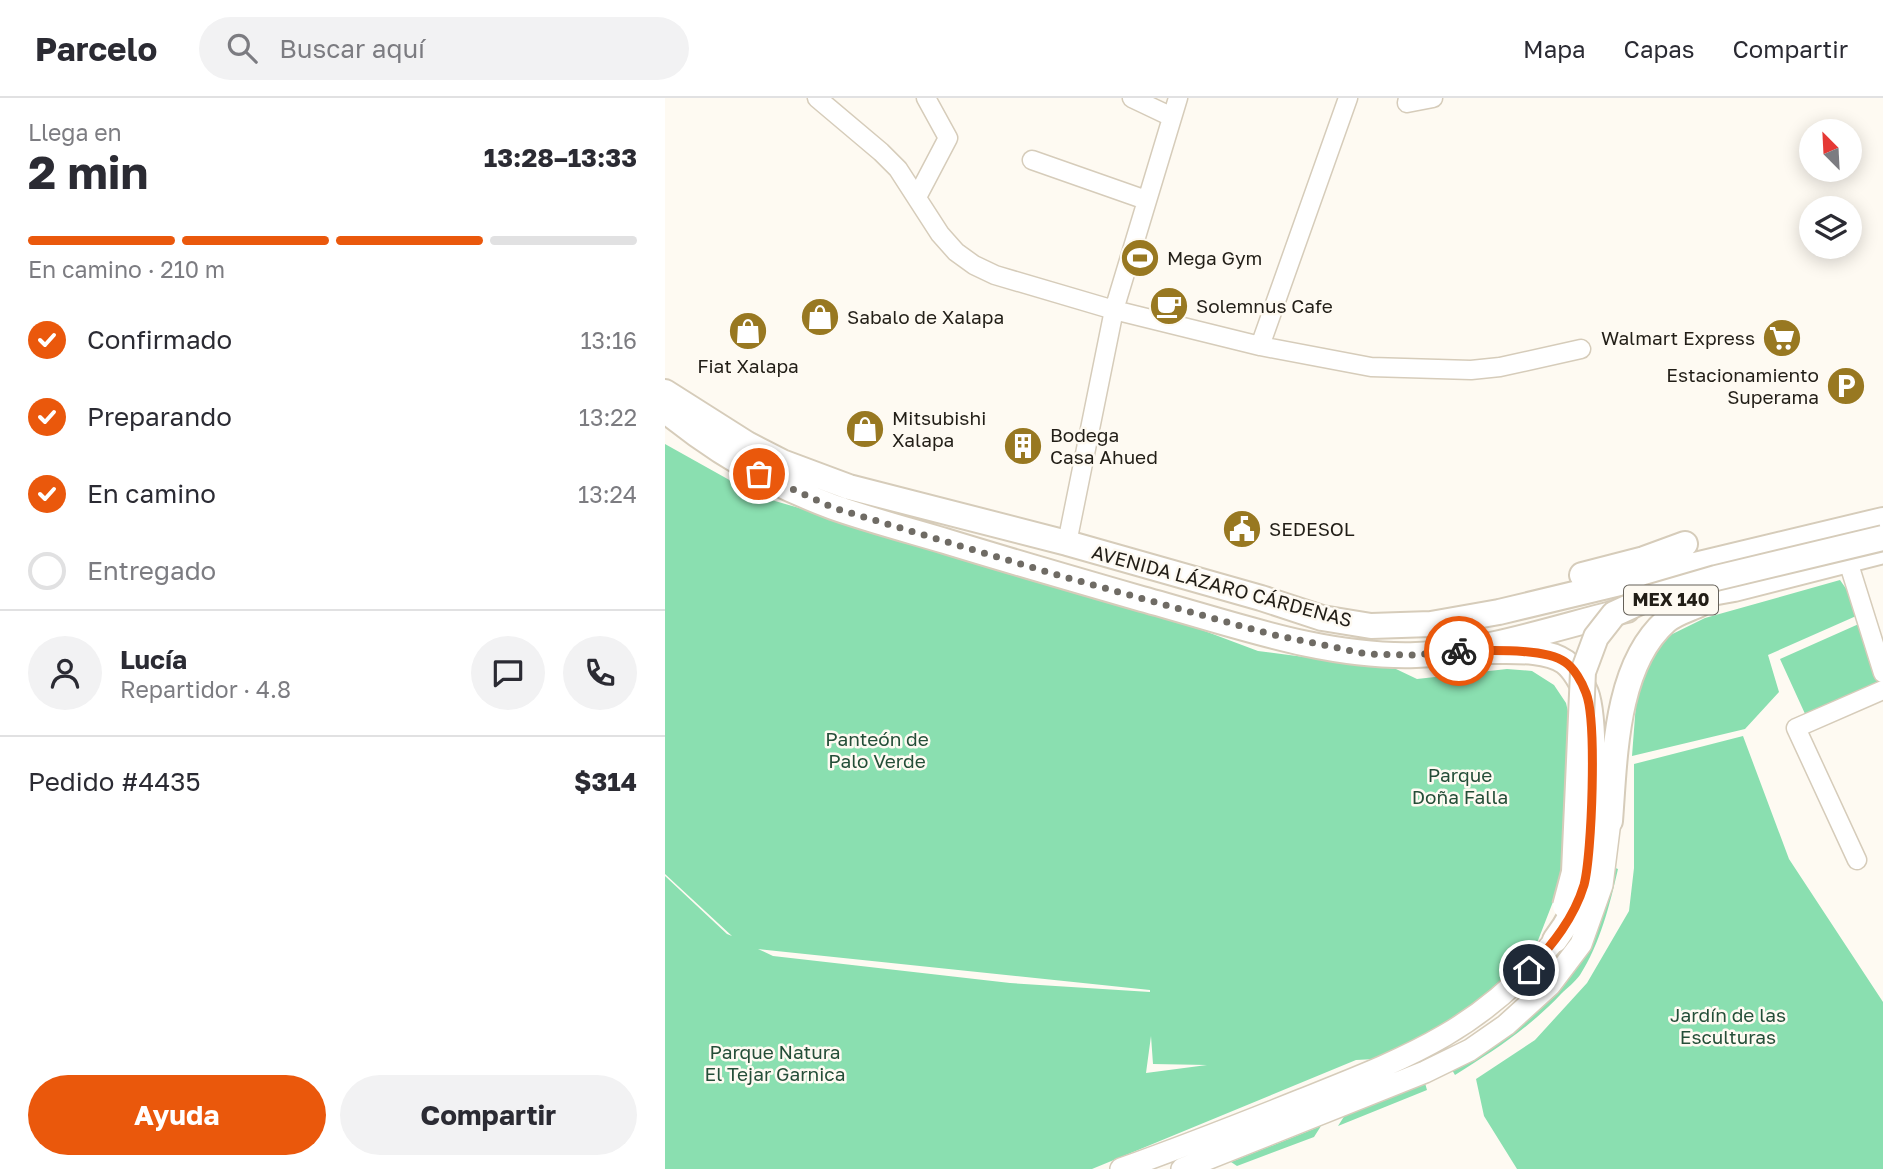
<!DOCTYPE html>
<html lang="es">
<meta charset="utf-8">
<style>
:root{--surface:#fff;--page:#f2f2f3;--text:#2b2b33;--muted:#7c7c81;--line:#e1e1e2;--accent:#ea580c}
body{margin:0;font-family:"Golos Text",sans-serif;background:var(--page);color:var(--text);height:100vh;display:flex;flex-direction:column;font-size:26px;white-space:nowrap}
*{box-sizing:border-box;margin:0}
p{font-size:23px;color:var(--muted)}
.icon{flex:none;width:38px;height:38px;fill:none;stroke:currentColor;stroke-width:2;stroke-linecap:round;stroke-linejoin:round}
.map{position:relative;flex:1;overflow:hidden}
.details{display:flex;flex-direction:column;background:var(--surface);width:665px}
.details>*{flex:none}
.needle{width:46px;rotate:336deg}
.tools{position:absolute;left:1134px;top:21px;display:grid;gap:14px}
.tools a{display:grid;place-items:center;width:63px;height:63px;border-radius:50%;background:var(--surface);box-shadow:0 4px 18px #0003;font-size:35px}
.pin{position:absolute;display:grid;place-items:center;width:60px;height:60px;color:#fff;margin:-30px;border:4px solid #fff;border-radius:50%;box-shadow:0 2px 7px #0007}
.courier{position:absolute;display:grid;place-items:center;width:70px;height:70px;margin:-35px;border:5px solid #ea580c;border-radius:50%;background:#fff;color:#222;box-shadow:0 2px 9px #0007}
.overview em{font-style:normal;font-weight:700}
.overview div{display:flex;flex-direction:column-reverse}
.overview{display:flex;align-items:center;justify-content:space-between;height:119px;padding:0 28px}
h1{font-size:46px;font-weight:700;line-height:52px}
.bar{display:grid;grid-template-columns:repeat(4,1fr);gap:10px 7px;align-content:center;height:84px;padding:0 28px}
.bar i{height:9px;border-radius:5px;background:var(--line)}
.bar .selected{background:var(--accent)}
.bar p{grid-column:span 4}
.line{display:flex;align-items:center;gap:18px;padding:0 28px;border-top:2px solid var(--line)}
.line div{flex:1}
.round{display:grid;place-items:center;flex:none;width:74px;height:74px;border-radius:37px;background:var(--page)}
ol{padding:0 28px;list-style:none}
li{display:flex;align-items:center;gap:21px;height:77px}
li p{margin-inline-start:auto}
li .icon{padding:7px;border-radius:50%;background:var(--accent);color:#fff;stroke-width:4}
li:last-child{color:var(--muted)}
li i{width:38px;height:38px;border:4px solid var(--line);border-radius:50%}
.primary-button{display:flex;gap:14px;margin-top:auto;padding:14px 28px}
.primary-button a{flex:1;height:80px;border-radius:42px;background:var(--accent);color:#fff;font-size:28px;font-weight:700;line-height:80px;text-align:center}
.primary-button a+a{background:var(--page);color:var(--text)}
header{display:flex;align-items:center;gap:42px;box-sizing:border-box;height:98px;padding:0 35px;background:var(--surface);border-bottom:2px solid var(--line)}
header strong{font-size:33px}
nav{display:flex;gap:38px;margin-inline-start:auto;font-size:24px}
.search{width:490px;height:63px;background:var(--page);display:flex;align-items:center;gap:18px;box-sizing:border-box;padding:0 24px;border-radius:38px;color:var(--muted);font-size:26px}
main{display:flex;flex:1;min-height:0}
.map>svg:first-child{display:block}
</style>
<header>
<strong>Parcelo</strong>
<div class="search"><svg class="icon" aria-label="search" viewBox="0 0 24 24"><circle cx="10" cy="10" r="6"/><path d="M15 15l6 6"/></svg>Buscar aquí</div>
<nav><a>Mapa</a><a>Capas</a><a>Compartir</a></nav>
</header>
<main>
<section class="details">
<div class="overview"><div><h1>2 min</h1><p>Llega en</p></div><em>13:28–13:33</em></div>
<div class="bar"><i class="selected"></i><i class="selected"></i><i class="selected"></i><i></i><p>En camino · 210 m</p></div>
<ol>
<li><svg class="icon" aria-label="check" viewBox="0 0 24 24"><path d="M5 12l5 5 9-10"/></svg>Confirmado<p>13:16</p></li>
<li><svg class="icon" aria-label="check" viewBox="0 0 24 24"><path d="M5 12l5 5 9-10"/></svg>Preparando<p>13:22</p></li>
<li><svg class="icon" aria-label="check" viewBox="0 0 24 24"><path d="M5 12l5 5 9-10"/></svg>En camino<p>13:24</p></li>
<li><i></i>Entregado</li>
</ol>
<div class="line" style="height:126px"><a class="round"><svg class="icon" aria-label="person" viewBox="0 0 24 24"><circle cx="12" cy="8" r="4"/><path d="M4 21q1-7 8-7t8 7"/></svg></a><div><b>Lucía</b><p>Repartidor · 4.8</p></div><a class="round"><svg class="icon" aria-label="chat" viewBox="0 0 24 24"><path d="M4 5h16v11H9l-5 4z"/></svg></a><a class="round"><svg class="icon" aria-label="phone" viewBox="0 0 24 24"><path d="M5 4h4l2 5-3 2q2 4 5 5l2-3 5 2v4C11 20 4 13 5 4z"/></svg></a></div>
<div class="line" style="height:91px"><div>Pedido #4435</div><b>$314</b></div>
<div class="primary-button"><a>Ayuda</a><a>Compartir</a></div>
</section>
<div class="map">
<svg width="1218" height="1071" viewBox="0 0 1218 1071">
<rect width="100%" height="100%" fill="#fefaf2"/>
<path fill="#8adfb0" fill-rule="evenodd" d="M0,346L93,398L481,511L593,553L731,571L752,581L842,571L867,573L889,587L901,605L906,626L898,778L872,845L853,868L788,926L710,961L691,962L427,1071H0V778L62,836L67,838L0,776ZM93,851L485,892V894L345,885L108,858ZM486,938L488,966L542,967L481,975Z
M1175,482L1198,515L1103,557L1114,594L1080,631L967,658L972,592L985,547L1040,520Z
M1196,525L1215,588L1141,618L1115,561Z
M1078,638L1124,761L1218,904V1071H852L819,1018L811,981L870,942L922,885L964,813L969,770V666Z
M948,769L953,771C945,806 935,846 915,877C910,884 902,890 896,896C864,930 830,952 790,977L787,972L867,916Z
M760,985L762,992L673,1028L680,1017Z
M656,1028L649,1039L572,1068L566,1064Z"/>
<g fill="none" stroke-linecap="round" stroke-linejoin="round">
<g stroke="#d6ccba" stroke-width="21">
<path id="minor" d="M152,0L216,54L233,71L275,136L291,154L309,167L330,177L449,212L595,248L706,269L806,272L835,269L916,251
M467,0L507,19
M743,0L742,5L768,0
M367,62L481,102
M252,99L283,40L261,0
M595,248L683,0
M402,445L449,212L513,0
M1182,460L1218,575
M1192,762L1131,630L1218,592"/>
</g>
<g stroke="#d6ccba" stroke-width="24">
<path id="major" d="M456,1071C517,1049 576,1026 636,1002C741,960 816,933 890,842
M517,1071L760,974L805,952L841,927L885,887L916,846L937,787L945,723"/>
</g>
<g stroke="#d6ccba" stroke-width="28">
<path id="highway" d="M0,294L82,346L117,364L184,389L402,445L596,500L657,520L706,528L766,526L834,514L1218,422
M0,312C51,354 106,386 168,409C205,422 243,432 280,443C345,463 411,482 477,501C566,525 658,560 751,557C818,555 896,528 962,512
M917,477L979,461L1020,446
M1008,502L1069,491L1218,453
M827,553C848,553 882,551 900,564C909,571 917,585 921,595C932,623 928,755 919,786C913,806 903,825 890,842
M945,723C950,660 950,568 1001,523C1010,515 1025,511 1035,506"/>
</g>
<use href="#minor" stroke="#fff" stroke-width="18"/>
<use href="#major" stroke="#fff" stroke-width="21"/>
<use href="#highway" stroke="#fff" stroke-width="24"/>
<g stroke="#d6ccba" stroke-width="28" stroke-linecap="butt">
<path id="highway-bridge" d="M900,808L909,774L918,574L931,539L949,516L986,499L1051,480L1218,440"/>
</g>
<use href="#highway-bridge" stroke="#fff" stroke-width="24"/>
</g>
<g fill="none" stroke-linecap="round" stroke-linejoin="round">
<path stroke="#6f6b64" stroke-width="7" stroke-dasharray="0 12.6" d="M94,376L169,410L389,476L605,536L702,556L750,557L794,553"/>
<path stroke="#ea580c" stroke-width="9" d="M794,553C819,553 879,549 900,564C909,570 917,584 921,595C932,622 927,757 919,787C909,820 888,846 864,872"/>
</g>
<defs>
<g id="stadium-disc" transform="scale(2.0125)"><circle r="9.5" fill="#987821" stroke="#fefaf2"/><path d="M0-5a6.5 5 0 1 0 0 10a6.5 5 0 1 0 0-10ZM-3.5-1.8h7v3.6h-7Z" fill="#fff"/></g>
<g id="cafe-disc" transform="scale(2.0125)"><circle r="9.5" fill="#987821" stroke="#fefaf2"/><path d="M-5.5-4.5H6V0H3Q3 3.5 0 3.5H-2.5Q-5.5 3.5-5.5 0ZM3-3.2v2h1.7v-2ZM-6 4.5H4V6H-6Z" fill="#fff"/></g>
<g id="shop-disc" transform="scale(2.0125)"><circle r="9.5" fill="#987821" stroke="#fefaf2"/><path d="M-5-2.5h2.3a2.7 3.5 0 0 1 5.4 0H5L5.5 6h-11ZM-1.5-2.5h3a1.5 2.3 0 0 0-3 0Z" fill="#fff"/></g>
<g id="supermarket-disc" transform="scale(2.0125)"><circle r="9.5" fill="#987821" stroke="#fefaf2"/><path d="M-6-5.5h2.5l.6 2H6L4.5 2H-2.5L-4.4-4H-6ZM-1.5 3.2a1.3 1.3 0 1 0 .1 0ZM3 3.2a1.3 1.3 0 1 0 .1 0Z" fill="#fff"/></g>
<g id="parking-disc" transform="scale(2.0125)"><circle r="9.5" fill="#987821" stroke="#fefaf2"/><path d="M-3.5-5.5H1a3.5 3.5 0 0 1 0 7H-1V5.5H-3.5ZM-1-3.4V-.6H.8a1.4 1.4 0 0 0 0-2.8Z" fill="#fff"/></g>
<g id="building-disc" transform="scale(2.0125)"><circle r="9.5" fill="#987821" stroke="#fefaf2"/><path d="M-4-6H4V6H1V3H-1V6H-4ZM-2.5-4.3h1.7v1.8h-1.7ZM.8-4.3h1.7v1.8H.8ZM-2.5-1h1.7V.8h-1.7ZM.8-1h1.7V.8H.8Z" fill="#fff"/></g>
<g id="civic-disc" transform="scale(2.0125)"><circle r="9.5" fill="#987821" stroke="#fefaf2"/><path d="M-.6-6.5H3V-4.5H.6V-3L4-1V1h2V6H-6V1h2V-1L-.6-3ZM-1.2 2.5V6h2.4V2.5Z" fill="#fff"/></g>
</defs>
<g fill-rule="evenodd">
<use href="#stadium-disc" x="475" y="160"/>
<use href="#cafe-disc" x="504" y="208"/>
<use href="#shop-disc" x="155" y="219"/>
<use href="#shop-disc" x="83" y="233"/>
<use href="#supermarket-disc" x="1117" y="240"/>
<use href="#parking-disc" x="1181" y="288"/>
<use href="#shop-disc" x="200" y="331"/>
<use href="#building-disc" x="358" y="348"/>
<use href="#civic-disc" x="577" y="431"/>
</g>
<g text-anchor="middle" stroke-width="5" stroke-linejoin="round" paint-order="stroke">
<rect fill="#fefaf2" stroke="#646059" stroke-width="2" x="959" y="487.5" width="94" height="29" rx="5"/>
<g font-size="18" font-weight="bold" fill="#221e17">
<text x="1006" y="508">MEX 140</text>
</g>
<g font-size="19" fill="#221e17" stroke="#fefaf2" text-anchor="start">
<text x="502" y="167">Mega Gym</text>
<text x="531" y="215">Solemnus Cafe</text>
<text x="182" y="226">Sabalo de Xalapa</text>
<text x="1090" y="247" text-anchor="end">Walmart Express</text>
<text x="83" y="275" text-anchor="middle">Fiat Xalapa</text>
<text x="1154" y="284" text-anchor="end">Estacionamiento<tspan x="1154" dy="22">Superama</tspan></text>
<text x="227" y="327">Mitsubishi<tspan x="227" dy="22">Xalapa</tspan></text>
<text x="385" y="344">Bodega<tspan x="385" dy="22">Casa Ahued</tspan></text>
<text x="604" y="438">SEDESOL</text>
</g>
<g font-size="19" fill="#221e17" stroke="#fefaf2">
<text transform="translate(557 488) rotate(15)" y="7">AVENIDA LÁZARO CÁRDENAS</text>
</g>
<g font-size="19" fill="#244e38" stroke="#fefaf2">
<text x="212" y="648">Panteón de<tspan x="212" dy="22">Palo Verde</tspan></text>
<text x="795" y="684">Parque<tspan x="795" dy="22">Doña Falla</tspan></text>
<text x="1063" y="924">Jardín de las<tspan x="1063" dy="22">Esculturas</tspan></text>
<text x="110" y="961">Parque Natura<tspan x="110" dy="22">El Tejar Garnica</tspan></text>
</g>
</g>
</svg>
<div class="tools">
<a><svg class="needle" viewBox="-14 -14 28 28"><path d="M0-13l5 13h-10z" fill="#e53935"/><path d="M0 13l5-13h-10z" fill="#7c7c81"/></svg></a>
<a><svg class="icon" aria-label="layers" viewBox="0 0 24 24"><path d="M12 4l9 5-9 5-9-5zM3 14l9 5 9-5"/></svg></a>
</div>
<div class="pin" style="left:94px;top:376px;background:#ea580c"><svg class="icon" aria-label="bag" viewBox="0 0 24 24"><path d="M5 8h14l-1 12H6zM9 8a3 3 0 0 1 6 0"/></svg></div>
<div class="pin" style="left:864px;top:872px;background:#1f2937"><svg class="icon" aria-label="home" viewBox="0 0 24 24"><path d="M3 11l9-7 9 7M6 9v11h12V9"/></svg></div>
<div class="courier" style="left:794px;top:553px"><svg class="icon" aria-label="bike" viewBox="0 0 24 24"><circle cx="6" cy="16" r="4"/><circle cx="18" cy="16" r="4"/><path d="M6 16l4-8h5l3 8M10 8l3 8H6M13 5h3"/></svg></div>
</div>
</main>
